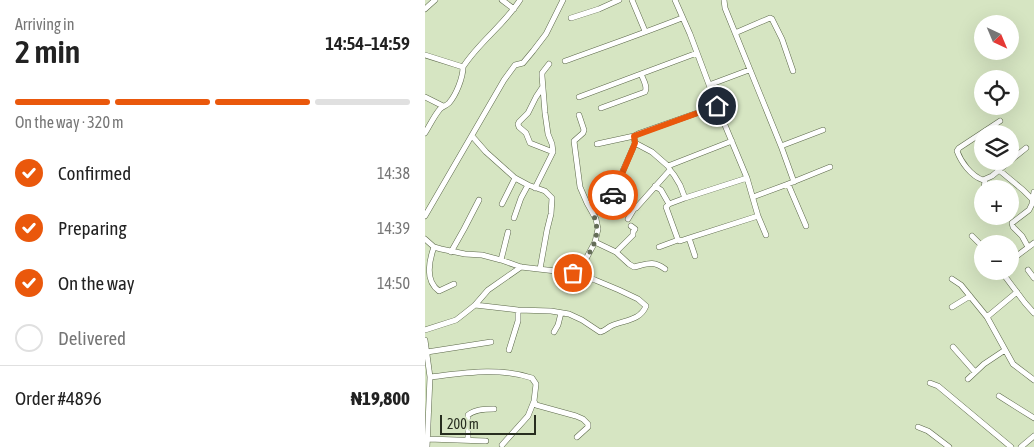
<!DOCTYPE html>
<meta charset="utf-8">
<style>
:root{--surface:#fff;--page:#f6f6f6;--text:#222;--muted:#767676;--line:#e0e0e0;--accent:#ea580c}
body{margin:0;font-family:"Asap Condensed",sans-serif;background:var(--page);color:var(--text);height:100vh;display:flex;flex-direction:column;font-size:19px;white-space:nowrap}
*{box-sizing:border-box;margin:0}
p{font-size:16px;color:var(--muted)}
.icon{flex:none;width:28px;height:28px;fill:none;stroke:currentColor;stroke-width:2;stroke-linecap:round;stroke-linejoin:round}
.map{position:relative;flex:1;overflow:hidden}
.side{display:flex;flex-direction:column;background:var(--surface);width:425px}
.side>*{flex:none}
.needle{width:32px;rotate:136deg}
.buttons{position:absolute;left:549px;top:15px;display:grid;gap:10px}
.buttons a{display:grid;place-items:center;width:45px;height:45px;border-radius:50%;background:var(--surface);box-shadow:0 5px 20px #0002;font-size:25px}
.scale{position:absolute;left:15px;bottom:12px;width:96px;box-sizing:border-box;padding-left:5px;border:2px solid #272d1f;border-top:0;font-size:14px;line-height:18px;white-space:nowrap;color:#272d1f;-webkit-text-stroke:4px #d6e5c2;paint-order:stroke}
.pin{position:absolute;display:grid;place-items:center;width:42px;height:42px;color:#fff;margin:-21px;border:2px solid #fff;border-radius:50%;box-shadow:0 1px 5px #0007}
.courier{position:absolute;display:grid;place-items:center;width:50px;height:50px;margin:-25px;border:4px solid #ea580c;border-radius:50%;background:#fff;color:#222;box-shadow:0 1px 6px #0007}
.overview em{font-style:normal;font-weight:600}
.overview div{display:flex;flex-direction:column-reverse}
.overview{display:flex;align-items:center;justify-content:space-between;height:85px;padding:0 15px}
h1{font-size:32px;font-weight:600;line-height:38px}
.bar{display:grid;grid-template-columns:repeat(4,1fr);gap:8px 5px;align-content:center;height:60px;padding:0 15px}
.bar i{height:6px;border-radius:4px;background:var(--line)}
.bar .current{background:var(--accent)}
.bar p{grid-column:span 4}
.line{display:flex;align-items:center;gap:12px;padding:0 15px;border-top:1px solid var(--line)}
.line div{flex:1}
ol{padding:0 15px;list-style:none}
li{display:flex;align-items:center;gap:15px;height:55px}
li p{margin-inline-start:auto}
li .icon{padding:5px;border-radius:50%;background:var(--accent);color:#fff;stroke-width:4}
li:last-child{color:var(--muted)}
li i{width:28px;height:28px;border:2px solid var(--line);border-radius:50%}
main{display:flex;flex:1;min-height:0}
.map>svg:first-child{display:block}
</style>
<main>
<section class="side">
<div class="overview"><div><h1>2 min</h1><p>Arriving in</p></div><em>14:54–14:59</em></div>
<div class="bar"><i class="current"></i><i class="current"></i><i class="current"></i><i></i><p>On the way · 320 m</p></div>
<ol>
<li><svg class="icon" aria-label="check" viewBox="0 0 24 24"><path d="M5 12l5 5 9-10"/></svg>Confirmed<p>14:38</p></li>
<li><svg class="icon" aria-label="check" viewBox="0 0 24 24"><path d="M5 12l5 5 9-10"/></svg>Preparing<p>14:39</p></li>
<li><svg class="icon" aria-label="check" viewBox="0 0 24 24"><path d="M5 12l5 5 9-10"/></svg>On the way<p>14:50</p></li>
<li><i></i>Delivered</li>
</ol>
<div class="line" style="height:65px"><div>Order #4896</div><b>₦19,800</b></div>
</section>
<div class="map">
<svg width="609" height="447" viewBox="0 0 609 447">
<rect width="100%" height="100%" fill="#d6e5c2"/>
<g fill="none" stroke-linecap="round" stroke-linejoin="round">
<g stroke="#5c684a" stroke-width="6">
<path id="minor" d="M77,0L89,9
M207,0L220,31
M299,0L300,8L356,146L369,182
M0,9L10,0
M146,18L174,9L194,0
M310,33L345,18L347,19L357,39L368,71
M0,55L38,67
M140,61C179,47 219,33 257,18
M284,85L324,70
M117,88L111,97L103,113L94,122L93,124L94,127L101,133L105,143L128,152
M0,97L18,106
M154,97L272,53
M176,108L220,92C223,87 218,79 216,74
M575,121L534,148L532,151C536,162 546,176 558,180L567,176L585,161
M0,133C5,125 9,116 15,109C18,106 21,106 24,103C31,95 38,78 38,67C54,42 79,25 95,0
M47,136L61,152L90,178L103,185L120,191L127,198L126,214L122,230L115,269
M210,143L227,152L243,166L245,170L249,175L255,185L260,198L244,204L241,207L253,240L255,241L264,238L333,216L322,178L292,106L265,34L250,0
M172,144L209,136
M356,146L398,130
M585,161L601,148
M243,166L307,141
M574,170L598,190L607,199
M363,184L381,226
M230,186L236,190L244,204
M110,188L128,152L127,144L123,134L120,113L117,76V73L124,64
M559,189L560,180
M328,197L363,184L405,167
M260,198L322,178
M186,201L189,191L208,148L210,143L209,136L215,133L292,106
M77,204L90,178
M168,214C178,211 181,202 189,200L209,209L211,208L245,170
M0,216L79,80L90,65L98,63L108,51L121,34L138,0
M333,216L341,235
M89,218L96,198L103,185
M203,219L209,209
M547,236L558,247
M264,238L270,256
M0,239L9,247L16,249L40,254L57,255L76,260L96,267L148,273L170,280L194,290L213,299L221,306C215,321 199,320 186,326C182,328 180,331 175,332L157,320L144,314L126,311L93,310L50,305
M170,242L191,252L204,264L209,267C222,264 228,260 240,269
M9,247C4,261 0,281 14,291L29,284
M234,247L253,240
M603,247L597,236L588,227L587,223L604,210L607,204L609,192
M26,252L39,229L54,200
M191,252L208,235V232L210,229L206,226
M76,260L83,232
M585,261L609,243
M603,270L609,278
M576,271L600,303L609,313
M148,273L162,257L170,242L173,229L171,219L162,203L155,187L149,141L158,133L159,130L154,115
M527,279L536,285L562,317L588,364L609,380
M527,307L545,296
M562,317L592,292
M0,330L31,320L40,313L50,305L63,290L96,267
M129,332L133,325L136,313
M0,340L5,377L2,447
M528,347L550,372
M84,350L93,321V310
M2,352L66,342
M5,377C39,373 73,367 107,378L111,384L109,401L111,405L151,416L158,419L163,424V427L152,437
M543,379L559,364L580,350
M505,383L513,386L586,447
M574,396L609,418
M493,427L503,431L524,447
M3,439L61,441
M43,440V415C50,409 61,409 69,409
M77,445L103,416L109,401
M596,447L609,436"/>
</g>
<use href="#minor" stroke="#fff" stroke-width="5"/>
</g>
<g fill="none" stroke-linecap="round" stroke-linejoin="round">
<path stroke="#646d58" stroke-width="5" stroke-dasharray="0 9" d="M148,273C164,256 179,237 168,214C178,212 185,204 188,195"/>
<path stroke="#ea580c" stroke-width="6" d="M188,195L208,148L210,143L209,136L292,106"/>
</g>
</svg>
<div class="buttons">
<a><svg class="needle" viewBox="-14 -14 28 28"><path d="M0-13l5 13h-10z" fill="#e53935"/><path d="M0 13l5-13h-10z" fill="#767676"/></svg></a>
<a><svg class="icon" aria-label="locate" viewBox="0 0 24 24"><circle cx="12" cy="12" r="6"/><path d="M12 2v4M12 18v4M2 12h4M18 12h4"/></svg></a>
<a><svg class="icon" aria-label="layers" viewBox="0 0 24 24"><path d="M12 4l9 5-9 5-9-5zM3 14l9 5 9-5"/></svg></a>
<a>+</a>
<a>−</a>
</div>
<div class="scale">200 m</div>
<div class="pin" style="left:148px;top:273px;background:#ea580c"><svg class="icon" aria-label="bag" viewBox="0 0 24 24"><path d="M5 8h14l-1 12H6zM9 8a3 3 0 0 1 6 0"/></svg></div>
<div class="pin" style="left:292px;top:106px;background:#1f2937"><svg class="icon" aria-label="home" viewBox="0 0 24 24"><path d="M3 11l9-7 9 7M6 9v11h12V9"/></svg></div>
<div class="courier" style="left:188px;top:195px"><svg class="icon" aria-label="car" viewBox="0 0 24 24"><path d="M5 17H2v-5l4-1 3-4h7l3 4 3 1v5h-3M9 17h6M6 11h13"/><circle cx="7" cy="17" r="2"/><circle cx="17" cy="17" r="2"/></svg></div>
</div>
</main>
